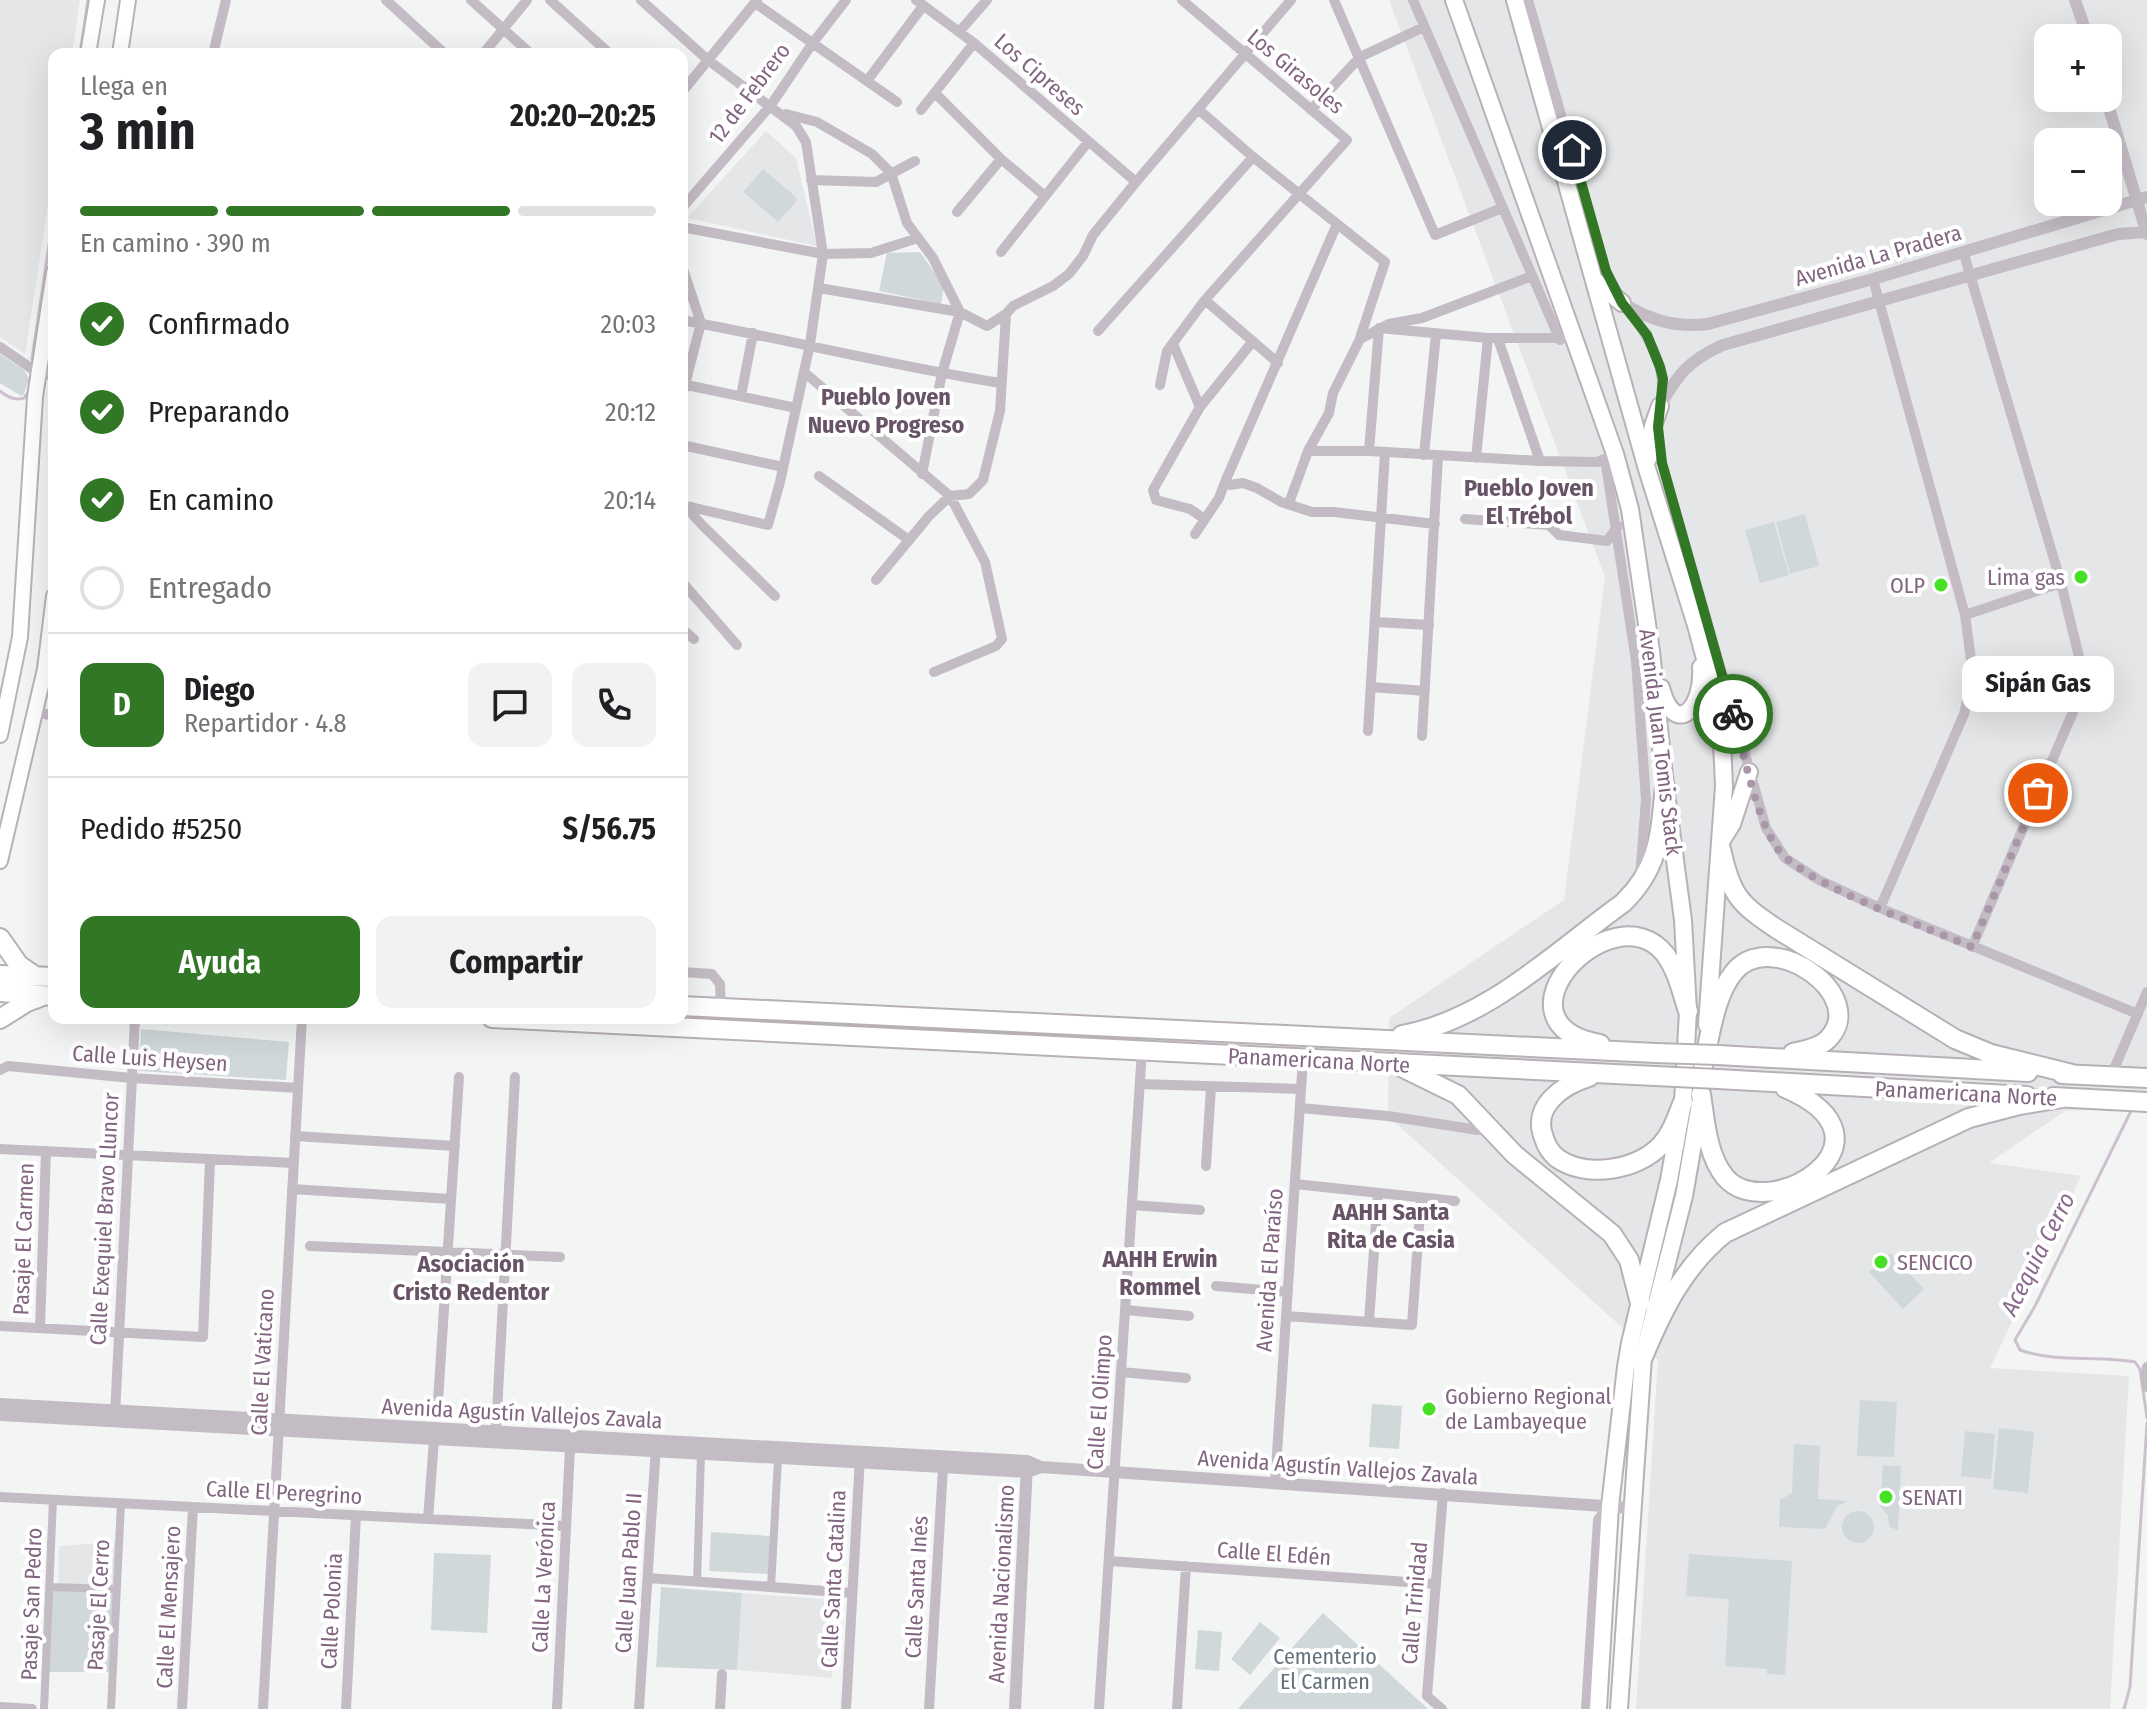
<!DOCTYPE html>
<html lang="es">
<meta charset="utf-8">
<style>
:root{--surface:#fff;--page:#f2f2f2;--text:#202124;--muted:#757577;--line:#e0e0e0;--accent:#317725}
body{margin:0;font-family:"Fira Sans Condensed",sans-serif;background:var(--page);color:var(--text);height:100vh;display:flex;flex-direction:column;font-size:30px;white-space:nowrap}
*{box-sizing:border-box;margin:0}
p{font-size:26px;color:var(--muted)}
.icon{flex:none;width:44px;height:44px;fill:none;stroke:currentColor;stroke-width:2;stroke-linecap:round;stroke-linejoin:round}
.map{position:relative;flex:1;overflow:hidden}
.sheet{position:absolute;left:48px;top:48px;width:640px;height:976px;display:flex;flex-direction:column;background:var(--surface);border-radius:16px;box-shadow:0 8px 32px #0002}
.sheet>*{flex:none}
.controls{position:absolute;left:2034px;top:24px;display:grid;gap:16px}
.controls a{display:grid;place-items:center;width:88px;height:88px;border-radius:16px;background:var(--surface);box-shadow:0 8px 32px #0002;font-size:40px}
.pin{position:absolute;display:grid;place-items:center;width:68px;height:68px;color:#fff;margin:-34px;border:4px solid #fff;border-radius:50%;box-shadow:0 2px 8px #0007}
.courier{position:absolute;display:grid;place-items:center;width:80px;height:80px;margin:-40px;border:6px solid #317725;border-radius:50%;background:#fff;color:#222;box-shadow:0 2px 10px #0007}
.bubble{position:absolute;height:56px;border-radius:16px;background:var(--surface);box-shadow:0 8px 32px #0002;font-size:26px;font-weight:700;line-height:56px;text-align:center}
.summary em{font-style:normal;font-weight:700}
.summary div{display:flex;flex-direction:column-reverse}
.summary{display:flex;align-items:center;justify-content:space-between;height:136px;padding:0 32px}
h1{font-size:52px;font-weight:700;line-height:60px}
.bar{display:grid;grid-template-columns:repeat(4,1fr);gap:12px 8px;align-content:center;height:96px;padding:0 32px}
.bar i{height:10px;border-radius:6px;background:var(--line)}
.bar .on{background:var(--accent)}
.bar p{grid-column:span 4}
.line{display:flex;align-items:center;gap:20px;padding:0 32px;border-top:2px solid var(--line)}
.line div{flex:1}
.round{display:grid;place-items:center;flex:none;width:84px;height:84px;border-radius:16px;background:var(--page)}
ol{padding:0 32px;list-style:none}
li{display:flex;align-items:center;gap:24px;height:88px}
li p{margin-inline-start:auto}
li .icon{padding:8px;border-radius:50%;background:var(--accent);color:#fff;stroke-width:4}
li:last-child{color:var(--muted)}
li i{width:44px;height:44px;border:4px solid var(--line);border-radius:50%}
.button{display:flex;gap:16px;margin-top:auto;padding:16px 32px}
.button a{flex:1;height:92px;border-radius:16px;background:var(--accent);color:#fff;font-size:32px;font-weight:700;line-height:92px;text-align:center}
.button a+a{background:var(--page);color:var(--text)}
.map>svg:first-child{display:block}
</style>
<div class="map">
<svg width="2147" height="1709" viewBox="0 0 2147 1709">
<rect width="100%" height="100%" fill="#f2f5f4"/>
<path fill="#e5e6e7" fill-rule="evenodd" d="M0,0H80L72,54H54V167L25,354L0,337Z
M1389,0H2147V1107L2065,1111L1989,1163L2081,1176L1990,1368L2129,1376L2110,1709H1636L1658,1360L1388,1116L1389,1018L1564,900L1605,577ZM2048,38H2108V98H2048ZM2048,142H2108V202H2048Z
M766,131L796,158L817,246L687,218Z
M117,1542L114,1584L110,1586L62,1584L58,1582L59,1546Z
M742,1593L836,1600L832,1678L737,1670Z"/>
<path fill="#d1d8da" d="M763,169L796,197L797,201L778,222L743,192Z
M920,252L944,286L941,304L879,291L887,253Z
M0,354L24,370L29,379L24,394L21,396L0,383Z
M1805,514L1819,566L1790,574L1776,522Z
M1774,522L1789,575L1760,583L1745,530Z
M141,1029L289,1042L286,1080L139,1071Z
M1890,1253L1924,1289L1903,1309L1869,1272Z
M1860,1400L1897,1402L1894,1457L1857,1456Z
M1372,1404L1402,1406L1399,1449L1369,1447Z
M1999,1428L2034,1432L2028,1493L1993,1489Z
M1965,1431L1995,1434L1991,1479L1961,1476Z
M1794,1444L1820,1446L1818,1499L1848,1501L1837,1506L1825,1529L1779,1527L1780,1500L1792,1493Z
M1883,1465L1901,1466L1898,1530L1889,1527L1888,1516L1880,1506Z
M1842 1527a16 16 0 1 1 32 0a16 16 0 1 1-32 0Z
M711,1532L770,1536L768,1574L709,1571Z
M434,1553L491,1555L487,1633L431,1630Z
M1689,1554L1792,1561L1785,1675L1767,1674V1669L1725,1666L1729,1599L1686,1596Z
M661,1587L742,1593L737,1670L656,1667Z
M52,1589L115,1592L111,1672H47Z
M1323,1613L1428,1709H1238Z
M1260,1622L1280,1638L1250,1675L1231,1659Z
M1198,1630L1222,1632L1219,1671L1195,1669Z"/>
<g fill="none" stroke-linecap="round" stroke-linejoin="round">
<path stroke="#cdc1cf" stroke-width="3" d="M80,54L88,0
M32,359L54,212
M0,391C7,397 15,401 24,398L29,391
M2133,1107L2035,1306L2015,1340L2020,1350C2057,1363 2097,1355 2135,1362L2140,1369L2147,1418
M2124,1709L2130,1687L2147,1423"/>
<g stroke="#bbb1ba" stroke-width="18">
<path id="secondary" d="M88,54L97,0
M120,54L128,0
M0,735L20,637L35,397L54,272
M0,861L45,669L54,596"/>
</g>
<g stroke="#b9b0b8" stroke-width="20">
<path id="primary" d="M1454,0L1615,454L1630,509L1651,651L1665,786L1683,920L1688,1011L1683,1102L1669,1180L1630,1343L1626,1367L1610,1506L1598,1709
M1515,0L1647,469L1696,625L1713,689L1722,742L1724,786L1707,1025
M1594,280L1622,303
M1648,459L1653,426L1660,406
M1661,688C1675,739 1704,708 1701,667
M1722,840L1732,824L1749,772
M1619,1709L1643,1357L1684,1196L1700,1104"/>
</g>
<g stroke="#b7b0b7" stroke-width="22">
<path id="trunk" d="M1721,849C1731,895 1738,903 1777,929L1955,1039L1991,1054L2072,1074
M0,938L19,965L35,976
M0,975L54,977
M0,992L54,996
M682,1006L1656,1053
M492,1018L1655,1076
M0,1019L27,1002L43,996
M1402,1035C1487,1020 1555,952 1623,903C1660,867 1660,834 1665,786
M1600,1044C1484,1023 1612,889 1665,954C1677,970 1682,993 1688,1011
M1718,1055L2028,1072
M1703,1065C1711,1034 1714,997 1734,972C1772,926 1872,997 1827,1040C1819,1048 1805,1050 1793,1053
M1403,1068L1458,1095L1515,1155L1612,1234L1629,1260L1640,1303
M2062,1074L2147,1078
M1589,1077C1563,1085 1531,1106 1544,1138C1546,1145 1551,1153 1557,1158C1586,1179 1638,1170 1661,1145C1672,1133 1677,1117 1683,1102
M1718,1079L2027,1096
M1701,1094C1705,1120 1707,1155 1725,1177C1767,1227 1909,1141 1785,1088
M2053,1097L2147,1102
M1643,1357C1663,1309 1684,1266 1725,1233L1969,1118L2019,1105L2062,1098"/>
</g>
<path stroke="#c4bcc4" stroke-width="8" d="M697,1582L701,1455
M50,1587L116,1589
M771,1587L778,1459
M44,1709L53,1500
M111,1709L121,1503"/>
<path stroke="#c4bcc4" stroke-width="10" d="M386,0L445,54
M471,0L531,54
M550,0L610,54
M641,0L708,60L796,126L806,142L823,254L810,344L780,482L768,525L682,505
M916,0L974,43L1136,182
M1334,0L1435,235L1502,208
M1413,0L1560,340
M1528,0L1606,271C1627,318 1670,347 1661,403
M755,3L897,102
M959,32L987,0
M213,54L226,0
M483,54L527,0
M867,81L923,6
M682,92L757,0
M935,93L1001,159L1045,196
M1198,109L1253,157L1385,262L1360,338
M921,110L974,43
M1311,110L1360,57L1424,27
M786,114L817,122L872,154L891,173L907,223L933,258L960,312L942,373L922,474
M811,180L876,182L915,161
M682,208L771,105L812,44L846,0
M957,212L1001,159
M682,227L823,254L871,253L918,238
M1963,251L2061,583L2080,661L2081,679L2073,712L1972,947
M1001,252L1088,142
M682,266L701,323L682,396
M1873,279L1965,615L1973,674L1964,714L1880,908
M819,288L960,312L987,326L1006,314
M1205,300L1278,363
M682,320C789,340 894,366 1001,383
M1098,331L1253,157
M1498,339L1540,461
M1173,344L1200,407
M0,347L38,373L54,376
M804,372L950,496L985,562L1002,639L996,646L934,672
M682,384L796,408
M1160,385L1167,351L1205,300L1347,140L1182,0
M741,396L753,333
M1658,431L1662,463L1766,828L1785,858L1819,880L1880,908L2138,1014
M682,445L783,467
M1308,451H1369L1540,461L1597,462L1610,457
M1369,451L1379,328L1488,338H1565
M1424,455L1436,334
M1476,458L1488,338
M1605,459L1636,661L1646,800L1640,877
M819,476L909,540
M1225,482L1337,224
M1289,503L1308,451L1329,413L1333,393L1360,339L1389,324L1422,318L1532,276
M692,507L693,515L702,525L775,596
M1203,518L1190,509L1156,500L1153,490L1200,407L1253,341
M1465,519L1549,525L1559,535L1607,541L1618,526
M1195,534L1219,498L1225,482L1230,485L1243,483L1257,488L1281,502L1312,512H1334L1435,524
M876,580L929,516L950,496L969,494L983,480L1000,411L1006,314L1013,306L1053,286L1069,274L1083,256L1093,235L1136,182L1291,0
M682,582L737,645
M1965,615L2061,583
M1376,622L1429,625
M682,629L694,639
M1371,687L1425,691
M36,712L54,716
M1368,731L1385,452
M1422,736L1438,456
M682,972L712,974L720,984L721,1007
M0,1070L8,1066L131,1078L298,1088
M2111,1076L2147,992
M1140,1084L1301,1089
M1300,1108L1388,1116L1478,1130
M295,1136L455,1146
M0,1149L294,1163
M1206,1166L1211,1087
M1295,1184L1455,1201
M292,1189L451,1199
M1132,1205L1200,1210
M310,1246L560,1257
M1129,1256L1193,1262
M1216,1286L1288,1292
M1125,1310L1189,1316
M1286,1316L1412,1325L1421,1198
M1369,1322L1378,1193
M0,1326L203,1337L210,1160
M40,1328L46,1151
M2147,1367L2145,1378L2147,1387
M1121,1372L1186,1378
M438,1401L459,1077
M115,1415L135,1018
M496,1431L515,1077
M1275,1484L1303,1059
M0,1497L565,1526
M428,1519L434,1440
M1109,1561L1436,1584
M648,1578L852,1593
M0,1707L32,1709
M182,1709L193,1507
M263,1709L302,1018
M346,1709L356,1515
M557,1709L570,1448
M639,1709L656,1446
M720,1709L722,1674
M846,1709L860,1457
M929,1709L943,1467
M1099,1709L1142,1050
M1177,1709L1186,1566
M1442,1709L1427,1696L1443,1493"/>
<path stroke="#c4bcc4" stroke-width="12" d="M2075,0L2088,38
M2106,98L2147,234
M1622,303C1650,320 1675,328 1708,324L1873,279L2147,197
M1660,406C1678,374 1689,360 1723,345L2118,234L2147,232
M0,1404L1027,1461L1041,1467L1632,1508L1635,1516
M0,1415L943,1467L1027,1472L1041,1467
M1015,1709L1027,1465
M1587,1709L1599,1520L1610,1506"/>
<use href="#secondary" stroke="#fff" stroke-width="14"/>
<use href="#primary" stroke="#fff" stroke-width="16"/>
<use href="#trunk" stroke="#fff" stroke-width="18"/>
<g stroke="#b7b0b7" stroke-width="22" stroke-linecap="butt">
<path id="trunk-bridge" d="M1656,1053L1718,1055
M1655,1076L1718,1079"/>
</g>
<use href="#trunk-bridge" stroke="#fff" stroke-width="18"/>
</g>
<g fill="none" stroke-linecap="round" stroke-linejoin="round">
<path stroke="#a997a9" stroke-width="8" stroke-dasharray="0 14.4" d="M1733,714C1743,750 1756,818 1777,848C1801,883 1928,928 1972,947L2038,793"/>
<path stroke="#317725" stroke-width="10" d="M1572,150L1606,271L1622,303L1647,335L1660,367L1663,379L1658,427L1662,463L1733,714"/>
</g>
<g fill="#46e027" stroke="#fff" stroke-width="3">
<circle cx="2081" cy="577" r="8"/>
<circle cx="1941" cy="585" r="8"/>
<circle cx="1881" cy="1262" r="8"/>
<circle cx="1429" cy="1409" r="8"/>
<circle cx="1886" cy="1497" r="8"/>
</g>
<g text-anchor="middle" stroke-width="8" stroke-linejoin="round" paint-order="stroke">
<g font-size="22" fill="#826581" stroke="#fff">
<text transform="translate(1296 71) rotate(40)" y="8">Los Girasoles</text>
<text transform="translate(1040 74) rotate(41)" y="8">Los Cipreses</text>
<text transform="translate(749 93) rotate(-53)" y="8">12 de Febrero</text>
<text transform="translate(1878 255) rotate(-16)" y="8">Avenida La Pradera</text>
<text transform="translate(1661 742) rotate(83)" y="8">Avenida Juan Tomis Stack</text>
<text transform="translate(150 1058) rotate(4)" y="8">Calle Luis Heysen</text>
<text transform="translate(1319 1060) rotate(3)" y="8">Panamericana Norte</text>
<text transform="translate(1966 1093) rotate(3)" y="8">Panamericana Norte</text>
<text transform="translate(104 1219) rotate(-87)" y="8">Calle Exequiel Bravo Lluncor</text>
<text transform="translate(23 1239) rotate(-88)" y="8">Pasaje El Carmen</text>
<text transform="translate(1269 1270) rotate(-86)" y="8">Avenida El Paraíso</text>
<text transform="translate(262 1362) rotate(-87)" y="8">Calle El Vaticano</text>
<text transform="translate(1099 1402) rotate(-86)" y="8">Calle El Olimpo</text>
<text transform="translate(522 1413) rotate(3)" y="8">Avenida Agustín Vallejos Zavala</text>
<text transform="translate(1338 1467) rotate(4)" y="8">Avenida Agustín Vallejos Zavala</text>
<text transform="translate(284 1492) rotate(3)" y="8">Calle El Peregrino</text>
<text transform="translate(1274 1553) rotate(4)" y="8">Calle El Edén</text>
<text transform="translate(628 1573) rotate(-86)" y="8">Calle Juan Pablo II</text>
<text transform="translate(543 1577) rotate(-87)" y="8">Calle La Verónica</text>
<text transform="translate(833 1579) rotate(-87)" y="8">Calle Santa Catalina</text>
<text transform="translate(1001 1584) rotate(-87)" y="8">Avenida Nacionalismo</text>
<text transform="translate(916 1587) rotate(-87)" y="8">Calle Santa Inés</text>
<text transform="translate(1414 1603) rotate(-85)" y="8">Calle Trinidad</text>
<text transform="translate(31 1604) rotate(-88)" y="8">Pasaje San Pedro</text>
<text transform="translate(98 1605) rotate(-87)" y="8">Pasaje El Cerro</text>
<text transform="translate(168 1607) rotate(-87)" y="8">Calle El Mensajero</text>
<text transform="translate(331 1611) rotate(-87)" y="8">Calle Polonia</text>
</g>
<g font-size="22" fill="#826581" stroke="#fff" text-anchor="start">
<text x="2065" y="585" text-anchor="end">Lima gas</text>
<text x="1925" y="593" text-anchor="end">OLP</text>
<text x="1897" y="1270">SENCICO</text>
<text x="1445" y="1404">Gobierno Regional<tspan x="1445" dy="25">de Lambayeque</tspan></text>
<text x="1902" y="1505">SENATI</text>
</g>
<g font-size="22" fill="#63717a" stroke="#fff">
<text x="1325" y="1664">Cementerio<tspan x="1325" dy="25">El Carmen</tspan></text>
</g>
<g font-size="24" font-weight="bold" fill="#685367" stroke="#fff">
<text x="886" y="405">Pueblo Joven<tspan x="886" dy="28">Nuevo Progreso</tspan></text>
<text x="1529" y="496">Pueblo Joven<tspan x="1529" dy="28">El Trébol</tspan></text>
<text x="1391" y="1220">AAHH Santa<tspan x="1391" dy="28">Rita de Casia</tspan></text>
<text x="1160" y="1267">AAHH Erwin<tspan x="1160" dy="28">Rommel</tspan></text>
<text x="471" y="1272">Asociación<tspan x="471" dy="28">Cristo Redentor</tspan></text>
</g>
<g font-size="24" font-style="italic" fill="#896a8d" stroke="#fff">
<text transform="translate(2038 1254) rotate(-63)" y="8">Acequia Cerro</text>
</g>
</g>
</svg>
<div class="controls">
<a>+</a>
<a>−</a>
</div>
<div class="pin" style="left:2038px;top:793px;background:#ea580c"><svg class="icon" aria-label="bag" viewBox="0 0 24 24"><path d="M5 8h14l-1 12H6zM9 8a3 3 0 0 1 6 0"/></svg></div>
<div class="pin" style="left:1572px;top:150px;background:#1f2937"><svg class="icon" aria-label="home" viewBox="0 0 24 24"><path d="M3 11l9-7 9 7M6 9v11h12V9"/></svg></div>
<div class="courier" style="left:1733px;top:714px"><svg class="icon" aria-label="bike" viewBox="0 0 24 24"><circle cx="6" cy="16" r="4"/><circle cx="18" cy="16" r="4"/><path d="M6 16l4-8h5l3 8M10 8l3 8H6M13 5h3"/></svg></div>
<div class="bubble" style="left:1962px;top:656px;width:152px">Sipán Gas</div>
<section class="sheet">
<div class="summary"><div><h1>3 min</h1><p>Llega en</p></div><em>20:20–20:25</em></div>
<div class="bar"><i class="on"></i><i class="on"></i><i class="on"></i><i></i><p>En camino · 390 m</p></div>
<ol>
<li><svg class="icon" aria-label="check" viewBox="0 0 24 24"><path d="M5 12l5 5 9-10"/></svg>Confirmado<p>20:03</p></li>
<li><svg class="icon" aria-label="check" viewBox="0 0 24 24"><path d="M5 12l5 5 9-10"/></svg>Preparando<p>20:12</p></li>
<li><svg class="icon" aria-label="check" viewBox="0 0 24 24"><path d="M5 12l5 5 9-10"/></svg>En camino<p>20:14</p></li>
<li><i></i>Entregado</li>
</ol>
<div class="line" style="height:144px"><b class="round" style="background:var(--accent);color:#fff">D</b><div><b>Diego</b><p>Repartidor · 4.8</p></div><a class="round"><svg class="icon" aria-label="chat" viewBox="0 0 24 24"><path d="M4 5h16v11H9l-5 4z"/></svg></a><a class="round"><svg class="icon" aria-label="phone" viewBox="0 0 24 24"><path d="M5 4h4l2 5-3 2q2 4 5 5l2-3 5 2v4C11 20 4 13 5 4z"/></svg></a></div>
<div class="line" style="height:104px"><div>Pedido #5250</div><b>S/56.75</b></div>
<div class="button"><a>Ayuda</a><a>Compartir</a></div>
</section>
</div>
